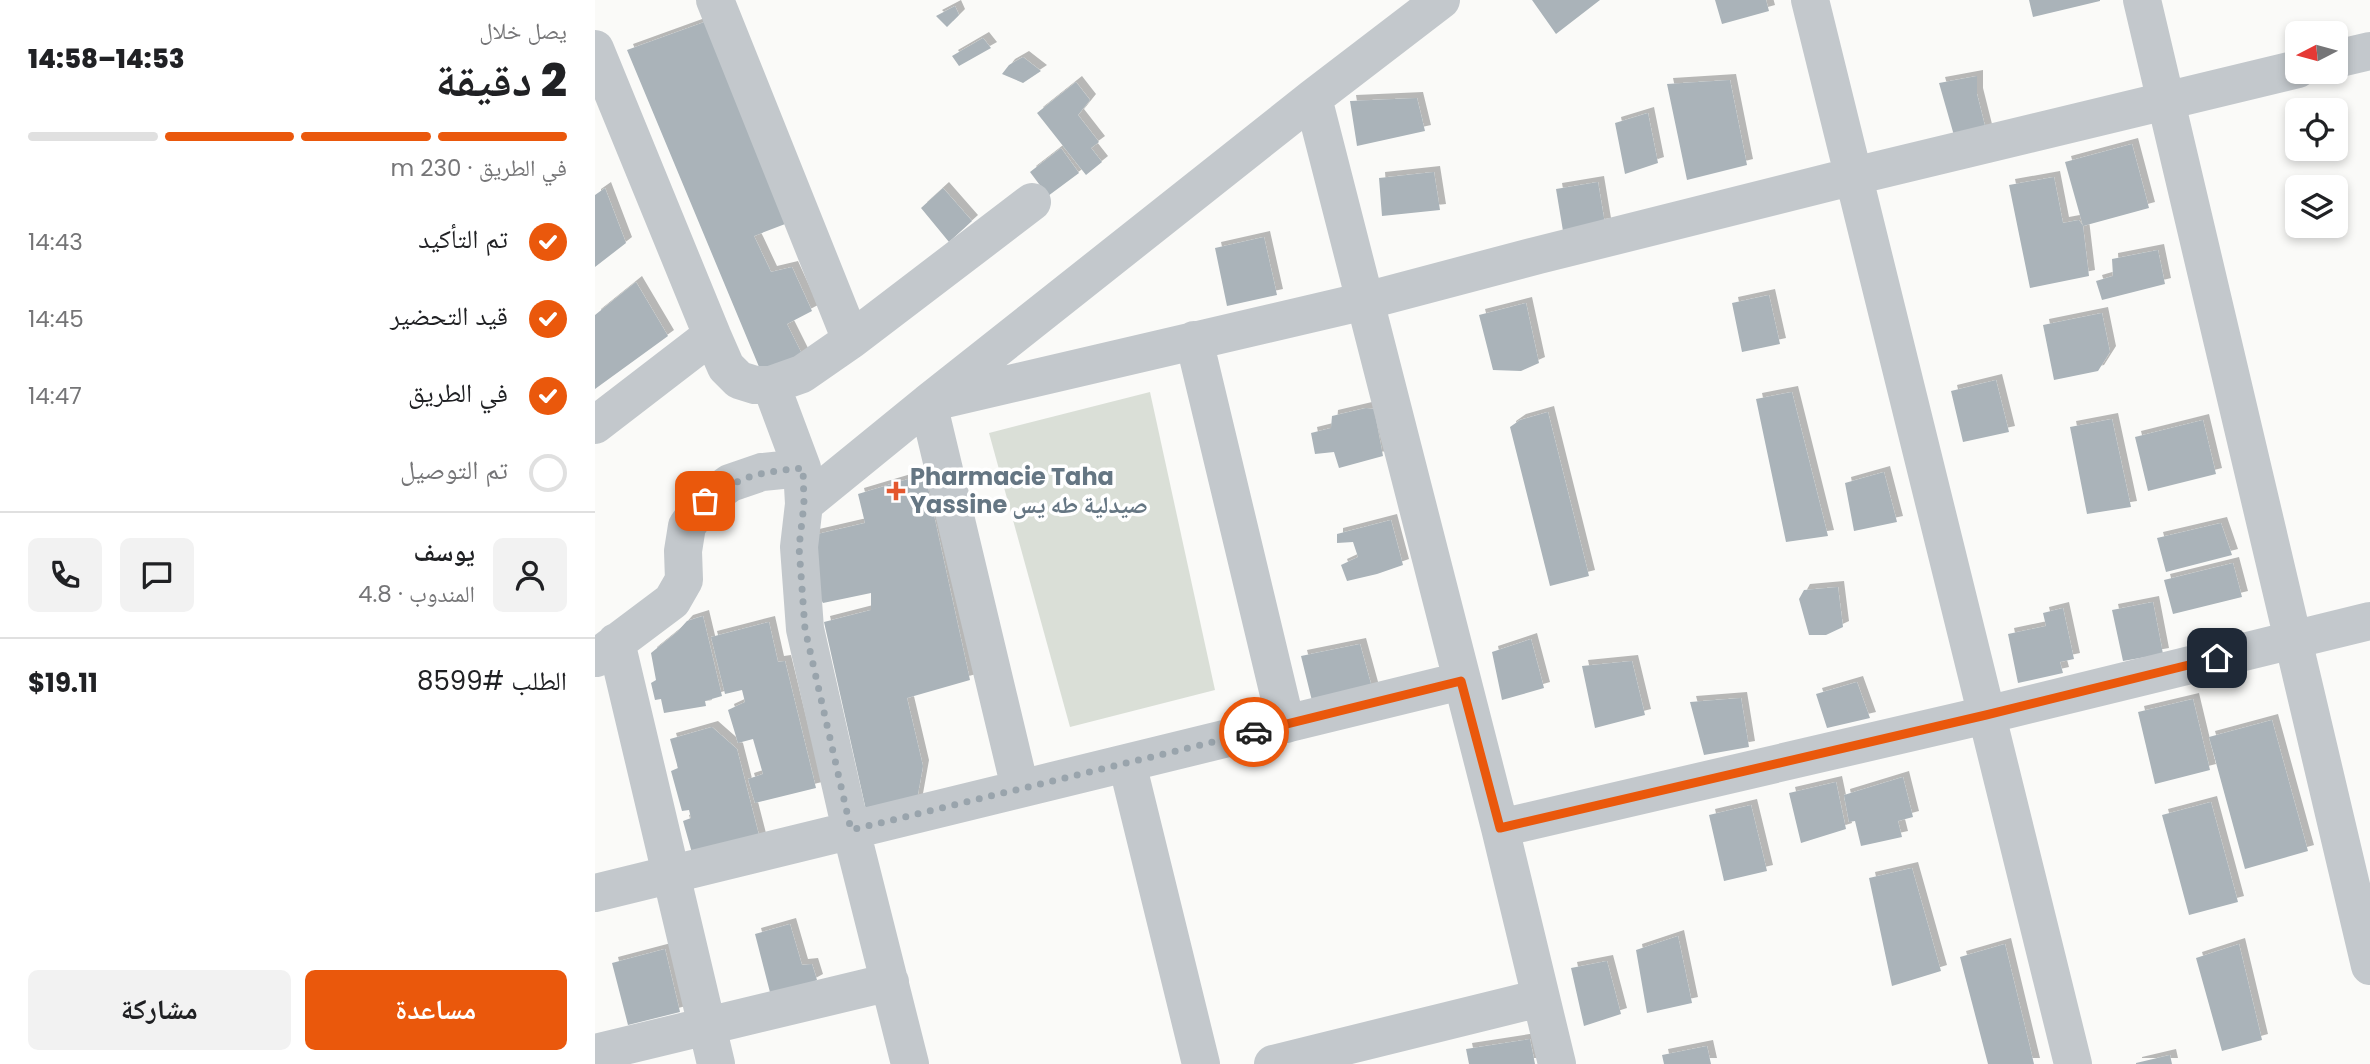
<!DOCTYPE html>
<html lang="ar">
<meta charset="utf-8">
<style>
:root{--surface:#fff;--page:#f2f2f2;--text:#202124;--muted:#757577;--line:#e0e0e0;--accent:#ea580c}
body{margin:0;font-family:Poppins,"Noto Naskh Arabic",sans-serif;background:var(--page);color:var(--text);direction:rtl;height:100vh;display:flex;flex-direction:column;font-size:26px;white-space:nowrap}
*{box-sizing:border-box;margin:0}
p{font-size:23px;color:var(--muted)}
.icon{flex:none;width:38px;height:38px;fill:none;stroke:currentColor;stroke-width:2;stroke-linecap:round;stroke-linejoin:round}
.map{position:relative;flex:1;overflow:hidden;direction:ltr}
.details{display:flex;flex-direction:column;background:var(--surface);width:595px}
.details>*{flex:none}
.needle{width:46px;rotate:264deg}
.tools{position:absolute;left:1690px;top:21px;display:grid;gap:14px}
.tools a{display:grid;place-items:center;width:63px;height:63px;border-radius:10px;background:var(--surface);box-shadow:0 4px 10px #0003;font-size:35px}
.pin{position:absolute;display:grid;place-items:center;width:60px;height:60px;color:#fff;margin:-30px;border-radius:14px;box-shadow:0 4px 10px #0006}
.courier{position:absolute;display:grid;place-items:center;width:70px;height:70px;margin:-35px;border:5px solid #ea580c;border-radius:50%;background:#fff;color:#222;box-shadow:0 2px 9px #0007}
.summary em{font-style:normal;font-weight:800}
.summary div{display:flex;flex-direction:column-reverse}
.summary{display:flex;align-items:center;justify-content:space-between;height:119px;padding:0 28px}
h1{font-size:46px;font-weight:800;line-height:52px}
.bar{display:grid;grid-template-columns:repeat(4,1fr);gap:10px 7px;align-content:center;height:84px;padding:0 28px}
.bar i{height:9px;border-radius:5px;background:var(--line)}
.bar .active{background:var(--accent)}
.bar p{grid-column:span 4}
.line{display:flex;align-items:center;gap:18px;padding:0 28px;border-top:2px solid var(--line)}
.line div{flex:1}
.round{display:grid;place-items:center;flex:none;width:74px;height:74px;border-radius:10px;background:var(--page)}
ol{padding:0 28px;list-style:none}
li{display:flex;align-items:center;gap:21px;height:77px}
li p{margin-inline-start:auto}
li .icon{padding:7px;border-radius:50%;background:var(--accent);color:#fff;stroke-width:4}
li:last-child{color:var(--muted)}
li i{width:38px;height:38px;border:4px solid var(--line);border-radius:50%}
.cta{display:flex;gap:14px;margin-top:auto;padding:14px 28px}
.cta a{flex:1;height:80px;border-radius:10px;background:var(--accent);color:#fff;font-size:28px;font-weight:800;line-height:80px;text-align:center}
.cta a+a{background:var(--page);color:var(--text)}
main{display:flex;flex:1;min-height:0}
.map>svg:first-child{display:block}
</style>
<main>
<div class="map">
<svg width="1775" height="1064" viewBox="0 0 1775 1064">
<defs>
<filter id="shadow"><feDropShadow dx="6" dy="-6" stdDeviation="0" flood-color="#0004"/></filter>
</defs>
<rect width="100%" height="100%" fill="#fafaf8"/>
<path fill="#dadfd7" d="M555,392L620,690L475,727L394,433Z"/>
<path fill="#aab3b9" filter="url(#shadow)" d="M937,0H1005L961,34Z
M1120,0H1171L1174,11L1127,24Z
M1434,0H1505V1L1438,17Z
M360,6L364,15L352,27L341,16Z
M115,20L198,221L159,236L176,272L197,267L217,311L192,324L208,356L167,374L32,50Z
M388,38L396,48L364,66L357,56Z
M428,57L446,71L428,83L407,74L414,65Z
M1382,76V94L1391,130L1360,139L1344,83Z
M1135,80L1152,165L1092,180L1072,84Z
M481,82L495,100L483,115L504,142L496,148L507,162L491,175L442,113Z
M822,98L830,131L762,146L755,101Z
M1053,113L1063,163L1030,174L1020,123Z
M1537,144L1554,208L1488,226L1470,162Z
M466,148L484,173L453,196L435,172Z
M839,172L845,210L787,216L784,178Z
M1459,177L1468,223L1484,220L1488,226L1494,276L1435,288L1414,185Z
M1003,182L1010,224L968,231L961,189Z
M10,188L31,243L0,267V195Z
M348,188L377,221L354,242L326,208Z
M669,237L682,295L632,306L620,248Z
M1563,250L1570,284L1507,300L1501,281L1518,276L1517,259Z
M41,282L73,336L0,389V315Z
M1174,295L1185,344L1147,352L1137,303Z
M931,303L944,363L926,371L898,370L884,315Z
M1507,313L1515,352L1503,371L1459,380L1448,325Z
M1401,380L1414,432L1368,442L1356,391Z
M1197,392L1233,536L1191,542L1161,399Z
M771,408L779,409L788,456L744,468L739,452L720,454L716,433L736,428L737,416Z
M953,412L994,576L955,586L915,427L925,420Z
M1517,419L1536,507L1492,514L1475,427Z
M1608,420L1621,474L1553,491L1540,437Z
M1289,472L1302,522L1259,531L1250,483Z
M330,474L375,680L312,698L328,766L321,805L273,819L229,622L276,610V593L228,603L218,586L214,536L270,523L263,494Z
M796,520L808,565L782,574L752,581L746,565L763,557L758,542L742,543V534Z
M1626,523L1637,555L1571,572L1562,538Z
M1638,563L1647,597L1578,614L1569,580Z
M1243,587L1248,627L1231,635H1214L1204,599L1209,590Z
M1558,602L1568,654L1528,661L1517,610Z
M1468,608L1479,659L1465,662L1468,673L1423,683L1413,634L1451,626L1448,613Z
M108,616L127,696L110,701L111,706L69,713L66,699L60,700L56,683L61,680L56,653L82,632L92,621Z
M174,622L183,662L190,661L221,788L160,803L153,779L168,774L158,739L143,743L133,710L150,702L147,690L130,694L116,637Z
M936,639L949,688L907,700L897,652Z
M765,644L779,695L719,709L706,656Z
M1037,661L1050,715L1000,728L987,666Z
M1262,682L1275,718L1232,728L1221,694Z
M1146,698L1154,747L1109,755L1095,702Z
M1598,699L1615,770L1560,784L1543,712Z
M1677,720L1713,851L1650,869L1614,737Z
M117,727L142,749L167,847L99,860L88,821L96,818L94,810L87,811L76,771L83,768L75,739Z
M1308,777L1318,817L1303,821L1307,837L1266,846L1260,821L1254,822L1249,795Z
M1241,782L1251,829L1206,843L1194,793Z
M1616,802L1643,902L1594,915L1567,815Z
M1156,805L1172,871L1129,881L1114,815Z
M1317,868L1346,971L1297,986L1274,878Z
M195,924L207,965L217,964L222,980L178,1004L160,934Z
M1083,936L1097,1003L1052,1013L1041,950Z
M1410,944L1439,1064H1393L1365,957Z
M1644,944L1667,1040L1627,1051L1601,958Z
M70,949L85,1012L33,1025L17,963Z
M1012,961L1026,1014L989,1026L976,968Z
M935,1039L940,1064H874L871,1049Z
M1112,1046L1116,1064H1069L1067,1055Z
M1575,1055L1577,1064H1541V1063Z"/>
<g fill="none" stroke-linecap="round" stroke-linejoin="round">
<path stroke="#c3c8cc" stroke-width="38" d="M120,0L256,340
M1215,0L1478,1064
M1547,0L1775,966
M0,49L117,335L0,425
M1741,59L1775,51
M718,98L905,828L962,1064
M117,335L131,367L144,380L160,385H176L207,374L256,340L437,202
M599,340L691,724
M176,385L207,468L209,504L204,547L210,629L256,830L315,1064
M209,504L333,403L770,301L944,255L1259,176L1703,69
M21,642L121,1064
M1,658L77,601L89,580L88,551L92,526L110,501L135,483L167,472L207,468
M532,763L606,1064
M425,788L333,403L718,98L846,0
M905,828L1391,715L1775,621
M0,893L866,681
M0,1053L295,982
M678,1064L945,998"/>
</g>
<g fill="none" stroke-linecap="round" stroke-linejoin="round">
<path stroke="#99a4ac" stroke-width="7" stroke-dasharray="0 12.6" d="M110,501C145,476 164,472 208,468L209,504L204,547L210,629L256,830L659,732"/>
<path stroke="#ea580c" stroke-width="9" d="M659,732L866,681L905,828L1391,715L1622,658"/>
</g>
<path fill="#e4572e" stroke="#fff" stroke-width="2.5" d="M297.5 480.5h7v7h7v7h-7v7h-7v-7h-7v-7h7z"/>
<g text-anchor="middle" stroke-width="7" stroke-linejoin="round" paint-order="stroke">
<g font-size="24" font-weight="bold" fill="#657683" stroke="#fff" text-anchor="start">
<text x="315" y="485">Pharmacie Taha<tspan x="315" dy="28">Yassine صيدلية طه يس</tspan></text>
</g>
</g>
</svg>
<div class="tools">
<a><svg class="needle" viewBox="-14 -14 28 28"><path d="M0-13l5 13h-10z" fill="#e53935"/><path d="M0 13l5-13h-10z" fill="#757577"/></svg></a>
<a><svg class="icon" aria-label="locate" viewBox="0 0 24 24"><circle cx="12" cy="12" r="6"/><path d="M12 2v4M12 18v4M2 12h4M18 12h4"/></svg></a>
<a><svg class="icon" aria-label="layers" viewBox="0 0 24 24"><path d="M12 4l9 5-9 5-9-5zM3 14l9 5 9-5"/></svg></a>
</div>
<div class="pin" style="left:110px;top:501px;background:#ea580c"><svg class="icon" aria-label="bag" viewBox="0 0 24 24"><path d="M5 8h14l-1 12H6zM9 8a3 3 0 0 1 6 0"/></svg></div>
<div class="pin" style="left:1622px;top:658px;background:#1f2937"><svg class="icon" aria-label="home" viewBox="0 0 24 24"><path d="M3 11l9-7 9 7M6 9v11h12V9"/></svg></div>
<div class="courier" style="left:659px;top:732px"><svg class="icon" aria-label="car" viewBox="0 0 24 24"><path d="M5 17H2v-5l4-1 3-4h7l3 4 3 1v5h-3M9 17h6M6 11h13"/><circle cx="7" cy="17" r="2"/><circle cx="17" cy="17" r="2"/></svg></div>
</div>
<section class="details">
<div class="summary"><div><h1>2 دقيقة</h1><p>يصل خلال</p></div><em>14:53–14:58</em></div>
<div class="bar"><i class="active"></i><i class="active"></i><i class="active"></i><i></i><p>في الطريق · 230 m</p></div>
<ol>
<li><svg class="icon" aria-label="check" viewBox="0 0 24 24"><path d="M5 12l5 5 9-10"/></svg>تم التأكيد<p>14:43</p></li>
<li><svg class="icon" aria-label="check" viewBox="0 0 24 24"><path d="M5 12l5 5 9-10"/></svg>قيد التحضير<p>14:45</p></li>
<li><svg class="icon" aria-label="check" viewBox="0 0 24 24"><path d="M5 12l5 5 9-10"/></svg>في الطريق<p>14:47</p></li>
<li><i></i>تم التوصيل</li>
</ol>
<div class="line" style="height:126px"><a class="round"><svg class="icon" aria-label="person" viewBox="0 0 24 24"><circle cx="12" cy="8" r="4"/><path d="M4 21q1-7 8-7t8 7"/></svg></a><div><b>يوسف</b><p>المندوب · 4.8</p></div><a class="round"><svg class="icon" aria-label="chat" viewBox="0 0 24 24"><path d="M4 5h16v11H9l-5 4z"/></svg></a><a class="round"><svg class="icon" aria-label="phone" viewBox="0 0 24 24"><path d="M5 4h4l2 5-3 2q2 4 5 5l2-3 5 2v4C11 20 4 13 5 4z"/></svg></a></div>
<div class="line" style="height:91px"><div>الطلب #8599</div><b>$19.11</b></div>
<div class="cta"><a>مساعدة</a><a>مشاركة</a></div>
</section>
</main>
